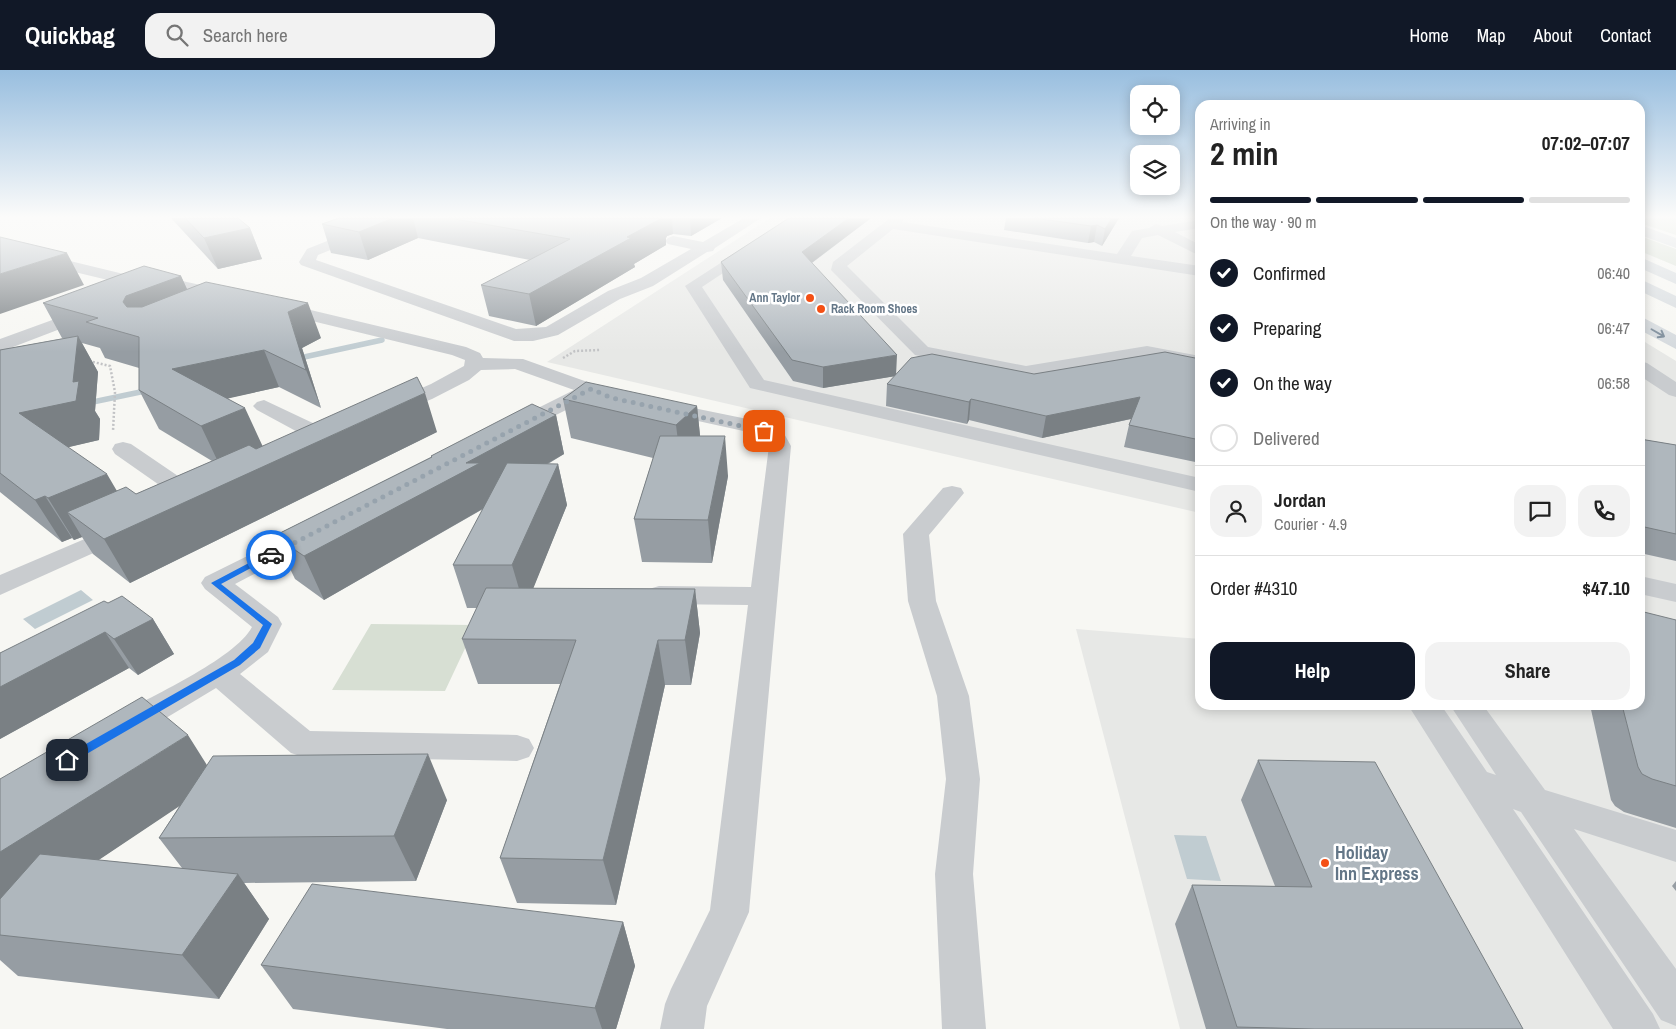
<!DOCTYPE html>
<meta charset="utf-8">
<style>
:root{--surface:#fff;--page:#f2f2f2;--text:#222;--muted:#767676;--line:#e0e0e0;--accent:#111827}
body{margin:0;font-family:"Archivo Narrow",sans-serif;background:var(--page);color:var(--text);height:100vh;display:flex;flex-direction:column;font-size:19px;white-space:nowrap}
*{box-sizing:border-box;margin:0}
p{font-size:16px;color:var(--muted)}
.icon{flex:none;width:28px;height:28px;fill:none;stroke:currentColor;stroke-width:2;stroke-linecap:round;stroke-linejoin:round}
.map{position:relative;flex:1;overflow:hidden}
.drawer{position:absolute;left:1195px;top:30px;width:450px;height:610px;display:flex;flex-direction:column;background:var(--surface);border-radius:15px;box-shadow:0 2px 12px #0003}
.drawer>*{flex:none}
.buttons{position:absolute;left:1130px;top:15px;display:grid;gap:10px}
.buttons a{display:grid;place-items:center;width:50px;height:50px;border-radius:10px;background:var(--surface);box-shadow:0 2px 12px #0003;font-size:25px}
.pin{position:absolute;display:grid;place-items:center;width:42px;height:42px;color:#fff;margin:-21px;border-radius:10px;box-shadow:0 2px 8px #0006}
.courier{position:absolute;display:grid;place-items:center;width:50px;height:50px;margin:-25px;border:4px solid #1a73e8;border-radius:50%;background:#fff;color:#222;box-shadow:0 1px 6px #0007}
.overview em{font-style:normal;font-weight:700}
.overview div{display:flex;flex-direction:column-reverse}
.overview{display:flex;align-items:center;justify-content:space-between;height:85px;padding:0 15px}
h1{font-size:32px;font-weight:700;line-height:38px}
.bar{display:grid;grid-template-columns:repeat(4,1fr);gap:8px 5px;align-content:center;height:60px;padding:0 15px}
.bar i{height:6px;border-radius:4px;background:var(--line)}
.bar .active{background:var(--accent)}
.bar p{grid-column:span 4}
.line{display:flex;align-items:center;gap:12px;padding:0 15px;border-top:1px solid var(--line)}
.line div{flex:1}
.round{display:grid;place-items:center;flex:none;width:52px;height:52px;border-radius:15px;background:var(--page)}
ol{padding:0 15px;list-style:none}
li{display:flex;align-items:center;gap:15px;height:55px}
li p{margin-inline-start:auto}
li .icon{padding:5px;border-radius:50%;background:var(--accent);color:#fff;stroke-width:4}
li:last-child{color:var(--muted)}
li i{width:28px;height:28px;border:2px solid var(--line);border-radius:50%}
.action{display:flex;gap:10px;margin-top:auto;padding:10px 15px}
.action a{flex:1;height:58px;border-radius:15px;background:var(--accent);color:#fff;font-size:20px;font-weight:700;line-height:58px;text-align:center}
.action a+a{background:var(--page);color:var(--text)}
header{display:flex;align-items:center;gap:30px;box-sizing:border-box;height:70px;padding:0 25px;background:var(--accent);color:#fff}
header strong{font-size:24px}
nav{display:flex;gap:28px;margin-inline-start:auto;font-size:18px}
.search{width:350px;height:45px;background:var(--page);display:flex;align-items:center;gap:12px;box-sizing:border-box;padding:0 18px;border-radius:15px;color:var(--muted);font-size:19px}
.map>svg:first-child{display:block}
</style>
<header>
<strong>Quickbag</strong>
<div class="search"><svg class="icon" aria-label="search" viewBox="0 0 24 24"><circle cx="10" cy="10" r="6"/><path d="M15 15l6 6"/></svg>Search here</div>
<nav><a>Home</a><a>Map</a><a>About</a><a>Contact</a></nav>
</header>
<div class="map">
<svg width="1676" height="959" viewBox="0 0 1676 959">
<rect width="100%" height="100%" fill="#f7f7f3"/>
<path fill="#e7e8e6" d="M770,148H1200V443L547,292Z
M1640,269L1676,291V959H1180L1076,559L1200,569V635H1640Z"/>
<path fill="#d7dfd3" d="M1640,148H1676V165L1640,153Z
M1640,166L1676,179V196L1640,181Z
M371,554L476,555L445,621L332,620Z"/>
<path fill="#c0ccd1" d="M81,520L93,530L35,559L23,549Z
M1174,765L1206,766L1221,811L1187,809Z"/>
<g fill="none" stroke-linecap="round" stroke-linejoin="round">
<path stroke="#c0ccd1" stroke-width="5.5" d="M295,289L382,270
M88,333L150,320"/>
<path stroke="#c2c3c5" stroke-width="2.5" stroke-dasharray="2 2" stroke-linecap="butt" d="M563,288L575,281L600,280
M89,291L110,296L115,322L113,361"/>
<path fill="#c9cccf" fill-rule="evenodd" d="M385,148H404L402,151L318,185L316,190L516,259L546,257L608,221L641,208L691,179L668,174L665,171L668,168L673,166L703,172L744,148H761L715,178L713,181L707,182L653,216L620,229L558,265L533,271H514L301,195L299,192L307,179Z
M790,148H806L702,217L764,310L1200,408V422L750,318L685,216Z
M890,148H905L902,152L1117,184L1132,161L1149,158L1156,154L1162,156L1200,150V158L1175,162L1200,175V186L1158,165L1142,168L1131,186L1200,196V206L893,159L847,196L928,277L1026,296L1147,276L1200,286V298L1147,288L1026,308L915,285L831,200L833,192Z
M0,174L136,207L138,211C133,219 114,223 105,221L103,217L112,211L0,184Z
M173,209L233,222L236,226L233,230L227,231L173,219L150,224L144,223L142,219L144,215Z
M277,232L466,277L480,283L483,288L523,289L621,324L624,328L621,332L614,334L592,327L516,365L508,363L505,358L508,353L574,320L515,299L481,300L469,310L432,329L399,342L392,344L385,342L381,338L385,334L431,314L464,296L465,290L452,285L271,241L268,237L271,233Z
M88,237L94,238L97,242L94,246L0,282V269Z
M1640,291L1647,293L1676,312V327L1669,325L1640,306Z
M264,330L334,363L337,368L334,373L326,375L318,373L257,340L253,336L257,332Z
M664,332L762,352L782,360L791,376L749,842L707,936L704,959H660L665,934L671,919L710,840L748,535L659,534L649,531L645,525L649,519L659,516L751,517L769,376L765,369L748,362L657,342L653,338L657,334Z
M123,372L131,374L203,423L206,428L203,433L194,435L185,433L115,384L112,379L115,374Z
M952,416L961,418L964,423L929,465L936,531L969,626L980,709L973,804L986,959H942L935,804L946,709L937,626L908,531L903,464L943,418Z
M120,454L129,457L133,462L129,467L0,525V505Z
M313,455L322,458L326,463L322,468L235,514L278,547L282,554L268,582L240,604L310,661L517,665L529,669L534,678L529,687L517,691L303,687L291,683L216,618L136,666L124,670L112,666L108,657L112,648C148,628 235,589 252,557L205,519L201,513L205,507L304,458Z
M1640,506L1676,514V532L1640,524Z
M1408,635H1441L1487,702L1496,705L1450,635H1483L1545,720L1676,760V792L1574,759L1676,899V956L1661,950L1521,742L1513,739L1653,944L1660,959H1613Z"/>
<path fill="#d4d9dd" fill-rule="evenodd" d="M1640,155L1676,168V178L1640,165Z
M1640,246L1676,265V279L1640,260Z"/>
<path fill="#d4d9dd" fill-rule="evenodd" d="M1640,187L1676,203V214L1640,198Z
M1640,209L1676,226V238L1640,221Z"/>
</g>
<path fill="#969da3" fill-rule="evenodd" d="M171,148H238L250,158L262,189L218,199Z
M337,148H722L691,166L673,164L667,166L666,168V175L634,194L635,197L536,256L489,246L481,215L530,190L418,168L368,190L331,183L322,154L339,148Z
M789,148H871L812,193L896,304H1034L1200,289V393L1124,377L1129,355L1131,349L1042,368L969,350L967,354L886,336L887,314L895,306L823,318L793,311L723,210L721,192Z
M1006,148H1119L1102,176L1094,172L1088,173L1004,160Z
M181,206L187,219L321,268L302,278L321,338L279,317L228,328L262,376L437,362L130,513L93,484L82,467L74,470L72,468L62,472L0,422V280L65,268H62L43,233ZM82,273L100,278L105,288L139,298V320L159,359L212,391L136,424L117,421L68,377L99,370L100,349L95,341L98,302Z
M563,329L697,336L700,366L728,406L712,493L642,492L634,449L653,388L571,368Z
M556,345L564,384L548,394H558L567,435L533,518L695,519L700,563L691,615H665L616,835L517,833L500,788L560,614H478L462,569L477,538H467L453,495L483,439L324,530L295,509L274,466L431,387V386Z
M1640,369L1676,375V491L1640,483Z
M108,533L153,549L174,584L138,605L129,598L0,669V583Z
M1676,550V758L1624,742L1615,736L1611,730L1590,635H1640Z
M1258,690L1523,959H1206L1175,854L1192,815L1275,816L1241,730Z
M207,695L447,730L416,811L244,813L269,849L219,929L18,906L0,890V709ZM180,735L159,768L182,798L98,790Z
M1676,811V821L1672,816Z
M623,852L635,896L616,959H447L293,939L261,895Z"/>
<path fill="#7a8084" d="M393,148H413L418,168L368,190L359,162Z
M660,148H672L673,164L667,166L666,168V175L634,194L635,197L536,256L529,224Z
M690,148H722L691,166Z
M849,148H871L802,200V182Z
M1112,148H1119L1102,176L1105,159Z
M1097,155L1094,172L1088,173L1091,156Z
M250,158L262,189L218,199L204,168Z
M67,183L84,215L0,244V204Z
M181,206L196,239L140,267L123,232L126,226Z
M308,233L321,268L302,278L321,338L306,300L288,242Z
M78,266L98,302L95,341L100,349L99,370L44,383L19,343L73,312Z
M264,280L279,317L190,337L172,299Z
M897,285L896,306L823,318V297Z
M425,323L437,362L130,513L104,469Z
M1140,327L1135,348L1042,368L1046,346Z
M971,329L969,350L967,354L969,332Z
M697,336L701,375L681,395L676,355Z
M245,338L263,377L220,396L201,356Z
M556,345L564,384L489,427L491,434L324,530L304,486L466,393Z
M725,366L728,406L712,493L708,450Z
M558,394L567,435L525,539L512,495Z
M107,404L131,445L67,442L82,467L74,470L48,428Z
M45,426L72,468L62,472L35,430Z
M695,519L700,563L691,615L685,570Z
M153,549L174,584L138,605L114,569Z
M105,562L129,598L0,669V617Z
M658,570L665,615L616,835L603,790Z
M188,665L217,711L0,856V782Z
M428,684L447,730L416,811L394,766Z
M238,804L269,849L219,929L182,885Z
M623,852L635,896L616,959H602L595,938Z"/>
<path fill="#afb7bd" stroke="#7a8084" d="M185,148H238L250,158L204,168Z
M339,148H393L359,162L322,154Z
M449,148H662L627,167L631,168L529,224L481,215L570,169Z
M789,148H849L802,182L897,285L823,297L792,290L721,192Z
M1034,148H1112L1105,159L1097,155L1091,156Z
M0,167L67,183L0,204Z
M144,196L181,206L126,226L123,232L127,237H142L206,212L308,233L288,242L306,300L264,280L172,299L245,338L201,356L139,320V267L86,252L98,248L43,233Z
M78,266L73,312L79,311L76,331L19,343L107,404L48,428L45,426L35,430L0,403V280Z
M1165,282L1200,289V370L1129,355L1140,327L1046,346L971,329L969,332L887,314L911,288L932,284L1034,304Z
M417,307L425,323L104,469L67,442L126,417L136,424L249,375L256,379Z
M586,312L697,336L676,355L563,329Z
M532,334L556,345L466,393H480L304,486L274,466L432,387L431,386Z
M660,366H725L708,450L634,449Z
M1640,369L1676,375V464L1640,456Z
M507,393L558,394L512,495H453Z
M486,518L695,519L685,570H658L603,790L500,788L576,570L462,569Z
M122,526L153,549L114,569L105,562L0,617V583L104,531L108,533Z
M1640,541L1676,550V716L1652,709L1642,704L1638,697L1622,635H1640Z
M142,627L188,665L0,782V709Z
M428,684L394,766L159,768L213,686Z
M1258,690L1375,692L1523,959H1314L1237,957L1192,815L1312,817Z
M40,784L238,804L182,885L0,865V829Z
M312,814L623,852L595,938L261,895Z"/>
<defs><path id="oneway-shaft" d="M-6 0H5M1.5-3L5.5 0L1.5 3" fill="none" stroke-width="1.6" stroke-linecap="round" stroke-linejoin="round" transform="scale(1.25)"/></defs>
<use stroke="#748594" href="#oneway-shaft" transform="translate(1658 263) rotate(30)"/>
<linearGradient id="sky" x2="0" y2="1"><stop stop-color="#98bedf"/><stop offset="0.52" stop-color="#fbfbfa"/><stop offset="1" stop-color="#fbfbfa" stop-opacity="0"/></linearGradient>
<rect width="1676" height="282" fill="url(#sky)"/>
<path fill="#1a73e8" d="M268,483L275,485L221,514L272,554L260,578L240,595L71,693H63V687L234,590L253,573L263,555L211,513Z"/>
<g fill="none" stroke-linecap="round" stroke-linejoin="round">
<path stroke="#97a3ad" stroke-width="5" stroke-dasharray="0 9" d="M271,485L591,319L612,328L764,361"/>
</g>
<g fill="#f45015" stroke="#fff" stroke-width="2">
<circle cx="810" cy="228" r="5"/>
<circle cx="821" cy="239" r="5"/>
<circle cx="1325" cy="793" r="5"/>
</g>
<g text-anchor="middle" stroke-width="5" stroke-linejoin="round" paint-order="stroke">
<g font-size="12" font-weight="bold" fill="#637687" stroke="#fff" text-anchor="end">
<text x="800" y="232">Ann Taylor</text>
<text x="831" y="243" text-anchor="start">Rack Room Shoes</text>
</g>
<g font-size="18" font-weight="bold" fill="#637687" stroke="#fff" text-anchor="start">
<text x="1335" y="789">Holiday<tspan x="1335" dy="21">Inn Express</tspan></text>
</g>
</g>
</svg>
<div class="buttons">
<a><svg class="icon" aria-label="locate" viewBox="0 0 24 24"><circle cx="12" cy="12" r="6"/><path d="M12 2v4M12 18v4M2 12h4M18 12h4"/></svg></a>
<a><svg class="icon" aria-label="layers" viewBox="0 0 24 24"><path d="M12 4l9 5-9 5-9-5zM3 14l9 5 9-5"/></svg></a>
</div>
<div class="pin" style="left:764px;top:361px;background:#ea580c"><svg class="icon" aria-label="bag" viewBox="0 0 24 24"><path d="M5 8h14l-1 12H6zM9 8a3 3 0 0 1 6 0"/></svg></div>
<div class="pin" style="left:67px;top:690px;background:#1f2937"><svg class="icon" aria-label="home" viewBox="0 0 24 24"><path d="M3 11l9-7 9 7M6 9v11h12V9"/></svg></div>
<div class="courier" style="left:271px;top:485px"><svg class="icon" aria-label="car" viewBox="0 0 24 24"><path d="M5 17H2v-5l4-1 3-4h7l3 4 3 1v5h-3M9 17h6M6 11h13"/><circle cx="7" cy="17" r="2"/><circle cx="17" cy="17" r="2"/></svg></div>
<section class="drawer">
<div class="overview"><div><h1>2 min</h1><p>Arriving in</p></div><em>07:02–07:07</em></div>
<div class="bar"><i class="active"></i><i class="active"></i><i class="active"></i><i></i><p>On the way · 90 m</p></div>
<ol>
<li><svg class="icon" aria-label="check" viewBox="0 0 24 24"><path d="M5 12l5 5 9-10"/></svg>Confirmed<p>06:40</p></li>
<li><svg class="icon" aria-label="check" viewBox="0 0 24 24"><path d="M5 12l5 5 9-10"/></svg>Preparing<p>06:47</p></li>
<li><svg class="icon" aria-label="check" viewBox="0 0 24 24"><path d="M5 12l5 5 9-10"/></svg>On the way<p>06:58</p></li>
<li><i></i>Delivered</li>
</ol>
<div class="line" style="height:90px"><a class="round"><svg class="icon" aria-label="person" viewBox="0 0 24 24"><circle cx="12" cy="8" r="4"/><path d="M4 21q1-7 8-7t8 7"/></svg></a><div><b>Jordan</b><p>Courier · 4.9</p></div><a class="round"><svg class="icon" aria-label="chat" viewBox="0 0 24 24"><path d="M4 5h16v11H9l-5 4z"/></svg></a><a class="round"><svg class="icon" aria-label="phone" viewBox="0 0 24 24"><path d="M5 4h4l2 5-3 2q2 4 5 5l2-3 5 2v4C11 20 4 13 5 4z"/></svg></a></div>
<div class="line" style="height:65px"><div>Order #4310</div><b>$47.10</b></div>
<div class="action"><a>Help</a><a>Share</a></div>
</section>
</div>
